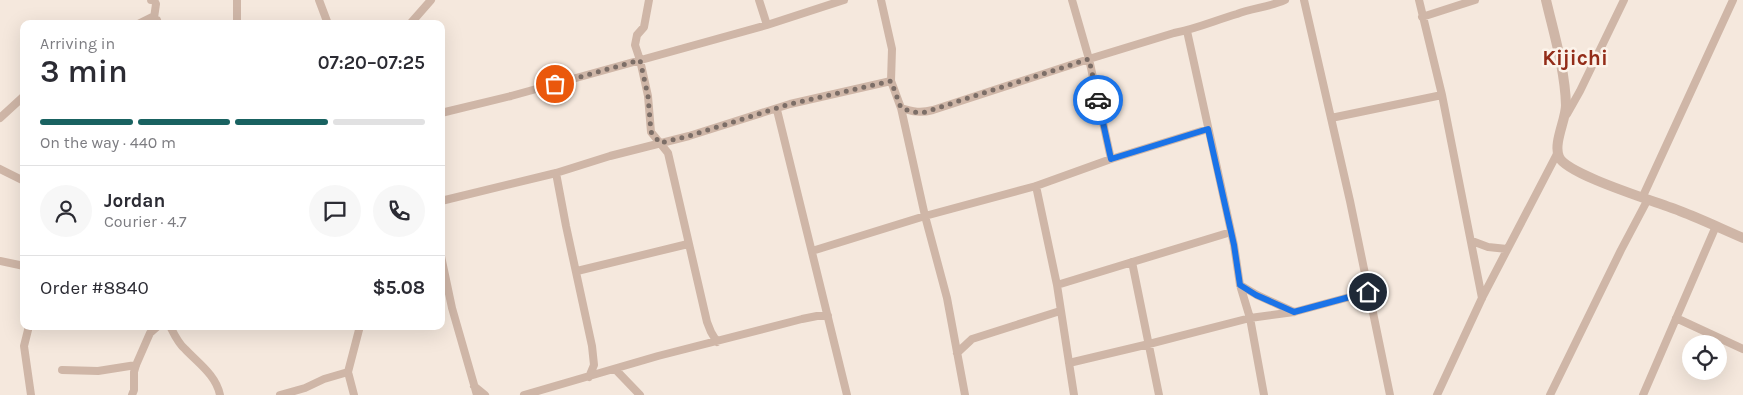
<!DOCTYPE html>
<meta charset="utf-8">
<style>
:root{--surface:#fff;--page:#f7f7f7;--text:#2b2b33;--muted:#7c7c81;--line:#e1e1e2;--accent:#196261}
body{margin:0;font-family:Karla,sans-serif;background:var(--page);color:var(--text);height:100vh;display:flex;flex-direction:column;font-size:19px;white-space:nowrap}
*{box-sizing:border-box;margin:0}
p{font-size:16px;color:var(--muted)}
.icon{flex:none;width:28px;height:28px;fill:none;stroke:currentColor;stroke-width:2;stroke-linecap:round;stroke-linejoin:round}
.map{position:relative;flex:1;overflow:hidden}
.details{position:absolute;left:20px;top:20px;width:425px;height:310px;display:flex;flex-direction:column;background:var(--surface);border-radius:10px;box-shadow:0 5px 20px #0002}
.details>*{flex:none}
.buttons{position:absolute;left:1682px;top:335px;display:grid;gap:10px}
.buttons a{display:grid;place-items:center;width:45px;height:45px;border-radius:50%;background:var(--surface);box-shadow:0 5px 20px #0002;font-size:25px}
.pin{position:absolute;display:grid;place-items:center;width:42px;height:42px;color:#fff;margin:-21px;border:2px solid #fff;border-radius:50%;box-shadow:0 1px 5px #0007}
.courier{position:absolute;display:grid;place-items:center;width:50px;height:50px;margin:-25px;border:4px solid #1a73e8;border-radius:50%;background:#fff;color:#222;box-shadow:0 1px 6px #0007}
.head em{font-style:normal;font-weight:600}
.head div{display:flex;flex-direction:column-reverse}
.head{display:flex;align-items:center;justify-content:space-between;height:85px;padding:0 20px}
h1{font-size:32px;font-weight:600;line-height:38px}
.bar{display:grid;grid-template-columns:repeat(4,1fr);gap:8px 5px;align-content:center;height:60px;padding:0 20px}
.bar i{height:6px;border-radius:4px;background:var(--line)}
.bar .current{background:var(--accent)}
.bar p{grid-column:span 4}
.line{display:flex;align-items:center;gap:12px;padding:0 20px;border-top:1px solid var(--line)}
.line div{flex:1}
.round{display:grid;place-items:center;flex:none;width:52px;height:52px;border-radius:26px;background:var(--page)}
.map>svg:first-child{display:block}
</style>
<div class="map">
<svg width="1743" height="395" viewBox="0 0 1743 395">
<rect width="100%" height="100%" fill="#f5e8dd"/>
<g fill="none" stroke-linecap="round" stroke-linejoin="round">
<path stroke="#cfb6a7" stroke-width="8" d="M151,0H154L156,4L154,18
M319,0L328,24
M649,0L644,27L637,35L635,45L640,60L648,96L651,132L668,153L707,322L711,332L717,342
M759,0L767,25
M881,0L892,49L891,81L901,108L925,216L947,298L965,395
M1072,0L1089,59L1111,159
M1304,0L1350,201L1390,395
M1419,0L1442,95L1482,298
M1422,17L1475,0
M138,24L152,17L157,20L158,24
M237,24V0
M410,24L431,0
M1187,31L1234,245L1240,285L1250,318L1264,395
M901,108C913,112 921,113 933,110L1089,59L1174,33C1196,29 1216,20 1237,14C1253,8 1270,7 1285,0
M777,110L847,395
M441,113L511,96L767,25L844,0
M1567,114L1580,91L1624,0
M0,118L24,96
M1331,118L1442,95
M0,169L24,181
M556,173L566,226L592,346L594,365L589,377
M1036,186L1057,285L1074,395
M1643,196L1733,0
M441,201L556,173L610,156L689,136L790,104L891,81
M1472,241L1488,247L1507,249
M812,251L925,216L1036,186L1111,159L1208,129
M441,256L452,308L477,395
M0,261L24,266
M1132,262L1159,395
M577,271L688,244
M1057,285L1231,232
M1240,285L1257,295L1294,312
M1676,318L1743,349
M29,326L24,346L31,395
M170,326C174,334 178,343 185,349C198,363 216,375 220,395
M957,353L972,339L1060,311
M1069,363L1149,344L1250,318L1294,312L1368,292
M615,369L640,395
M62,370L98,371L136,365
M474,386L485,395
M132,395L134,390V372L136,365L150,333L158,326
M280,395L305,388L324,379L348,372
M354,395L348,372L360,326
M524,395L658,356L802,319L817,316H828
M1437,395L1482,298L1558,152
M1550,395L1621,250L1648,199
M1643,395L1716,226"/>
<path stroke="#cfb6a7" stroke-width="10" d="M1546,0C1554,34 1565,70 1566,105C1566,120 1553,143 1559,157C1567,175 1658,202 1680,211C1701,219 1722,229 1743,238"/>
</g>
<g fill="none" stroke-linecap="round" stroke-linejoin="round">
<path stroke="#7c6e67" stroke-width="5" stroke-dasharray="0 9" d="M555,84L640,60L648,96L651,132L660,143L689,136L790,104L891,81L901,108L913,112L922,113L1089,59L1098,100"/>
<path stroke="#1a73e8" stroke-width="6" d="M1098,100L1111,159L1208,129L1234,245L1240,285L1256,295L1294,312L1368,292"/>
</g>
<g text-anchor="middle" stroke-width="5" stroke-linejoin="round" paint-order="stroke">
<g font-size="21" font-weight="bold" fill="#932c18" stroke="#fcf3ea">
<text x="1575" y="65">Kijichi</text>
</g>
</g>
</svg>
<div class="buttons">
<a><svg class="icon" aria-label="locate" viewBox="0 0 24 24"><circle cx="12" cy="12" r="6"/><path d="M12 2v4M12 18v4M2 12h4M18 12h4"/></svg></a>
</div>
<div class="pin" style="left:555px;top:84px;background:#ea580c"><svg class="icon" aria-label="bag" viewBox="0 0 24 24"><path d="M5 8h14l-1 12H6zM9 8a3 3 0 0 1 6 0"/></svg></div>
<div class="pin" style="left:1368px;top:292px;background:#1f2937"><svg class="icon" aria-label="home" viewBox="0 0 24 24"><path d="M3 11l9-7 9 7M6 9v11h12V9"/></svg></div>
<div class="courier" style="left:1098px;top:100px"><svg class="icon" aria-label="car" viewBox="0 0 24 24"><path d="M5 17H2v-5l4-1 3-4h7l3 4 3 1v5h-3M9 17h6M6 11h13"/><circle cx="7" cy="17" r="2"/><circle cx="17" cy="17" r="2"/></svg></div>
<section class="details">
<div class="head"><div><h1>3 min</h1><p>Arriving in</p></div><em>07:20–07:25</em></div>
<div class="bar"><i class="current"></i><i class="current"></i><i class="current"></i><i></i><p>On the way · 440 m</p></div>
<div class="line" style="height:90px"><a class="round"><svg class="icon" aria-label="person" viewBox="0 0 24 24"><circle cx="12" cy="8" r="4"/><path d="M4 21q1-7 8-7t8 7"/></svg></a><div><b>Jordan</b><p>Courier · 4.7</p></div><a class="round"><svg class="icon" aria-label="chat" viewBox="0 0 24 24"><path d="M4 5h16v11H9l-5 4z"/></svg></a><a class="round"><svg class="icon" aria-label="phone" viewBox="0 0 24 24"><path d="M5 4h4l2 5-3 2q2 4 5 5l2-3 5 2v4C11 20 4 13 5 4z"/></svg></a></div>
<div class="line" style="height:65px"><div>Order #8840</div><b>$5.08</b></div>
</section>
</div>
